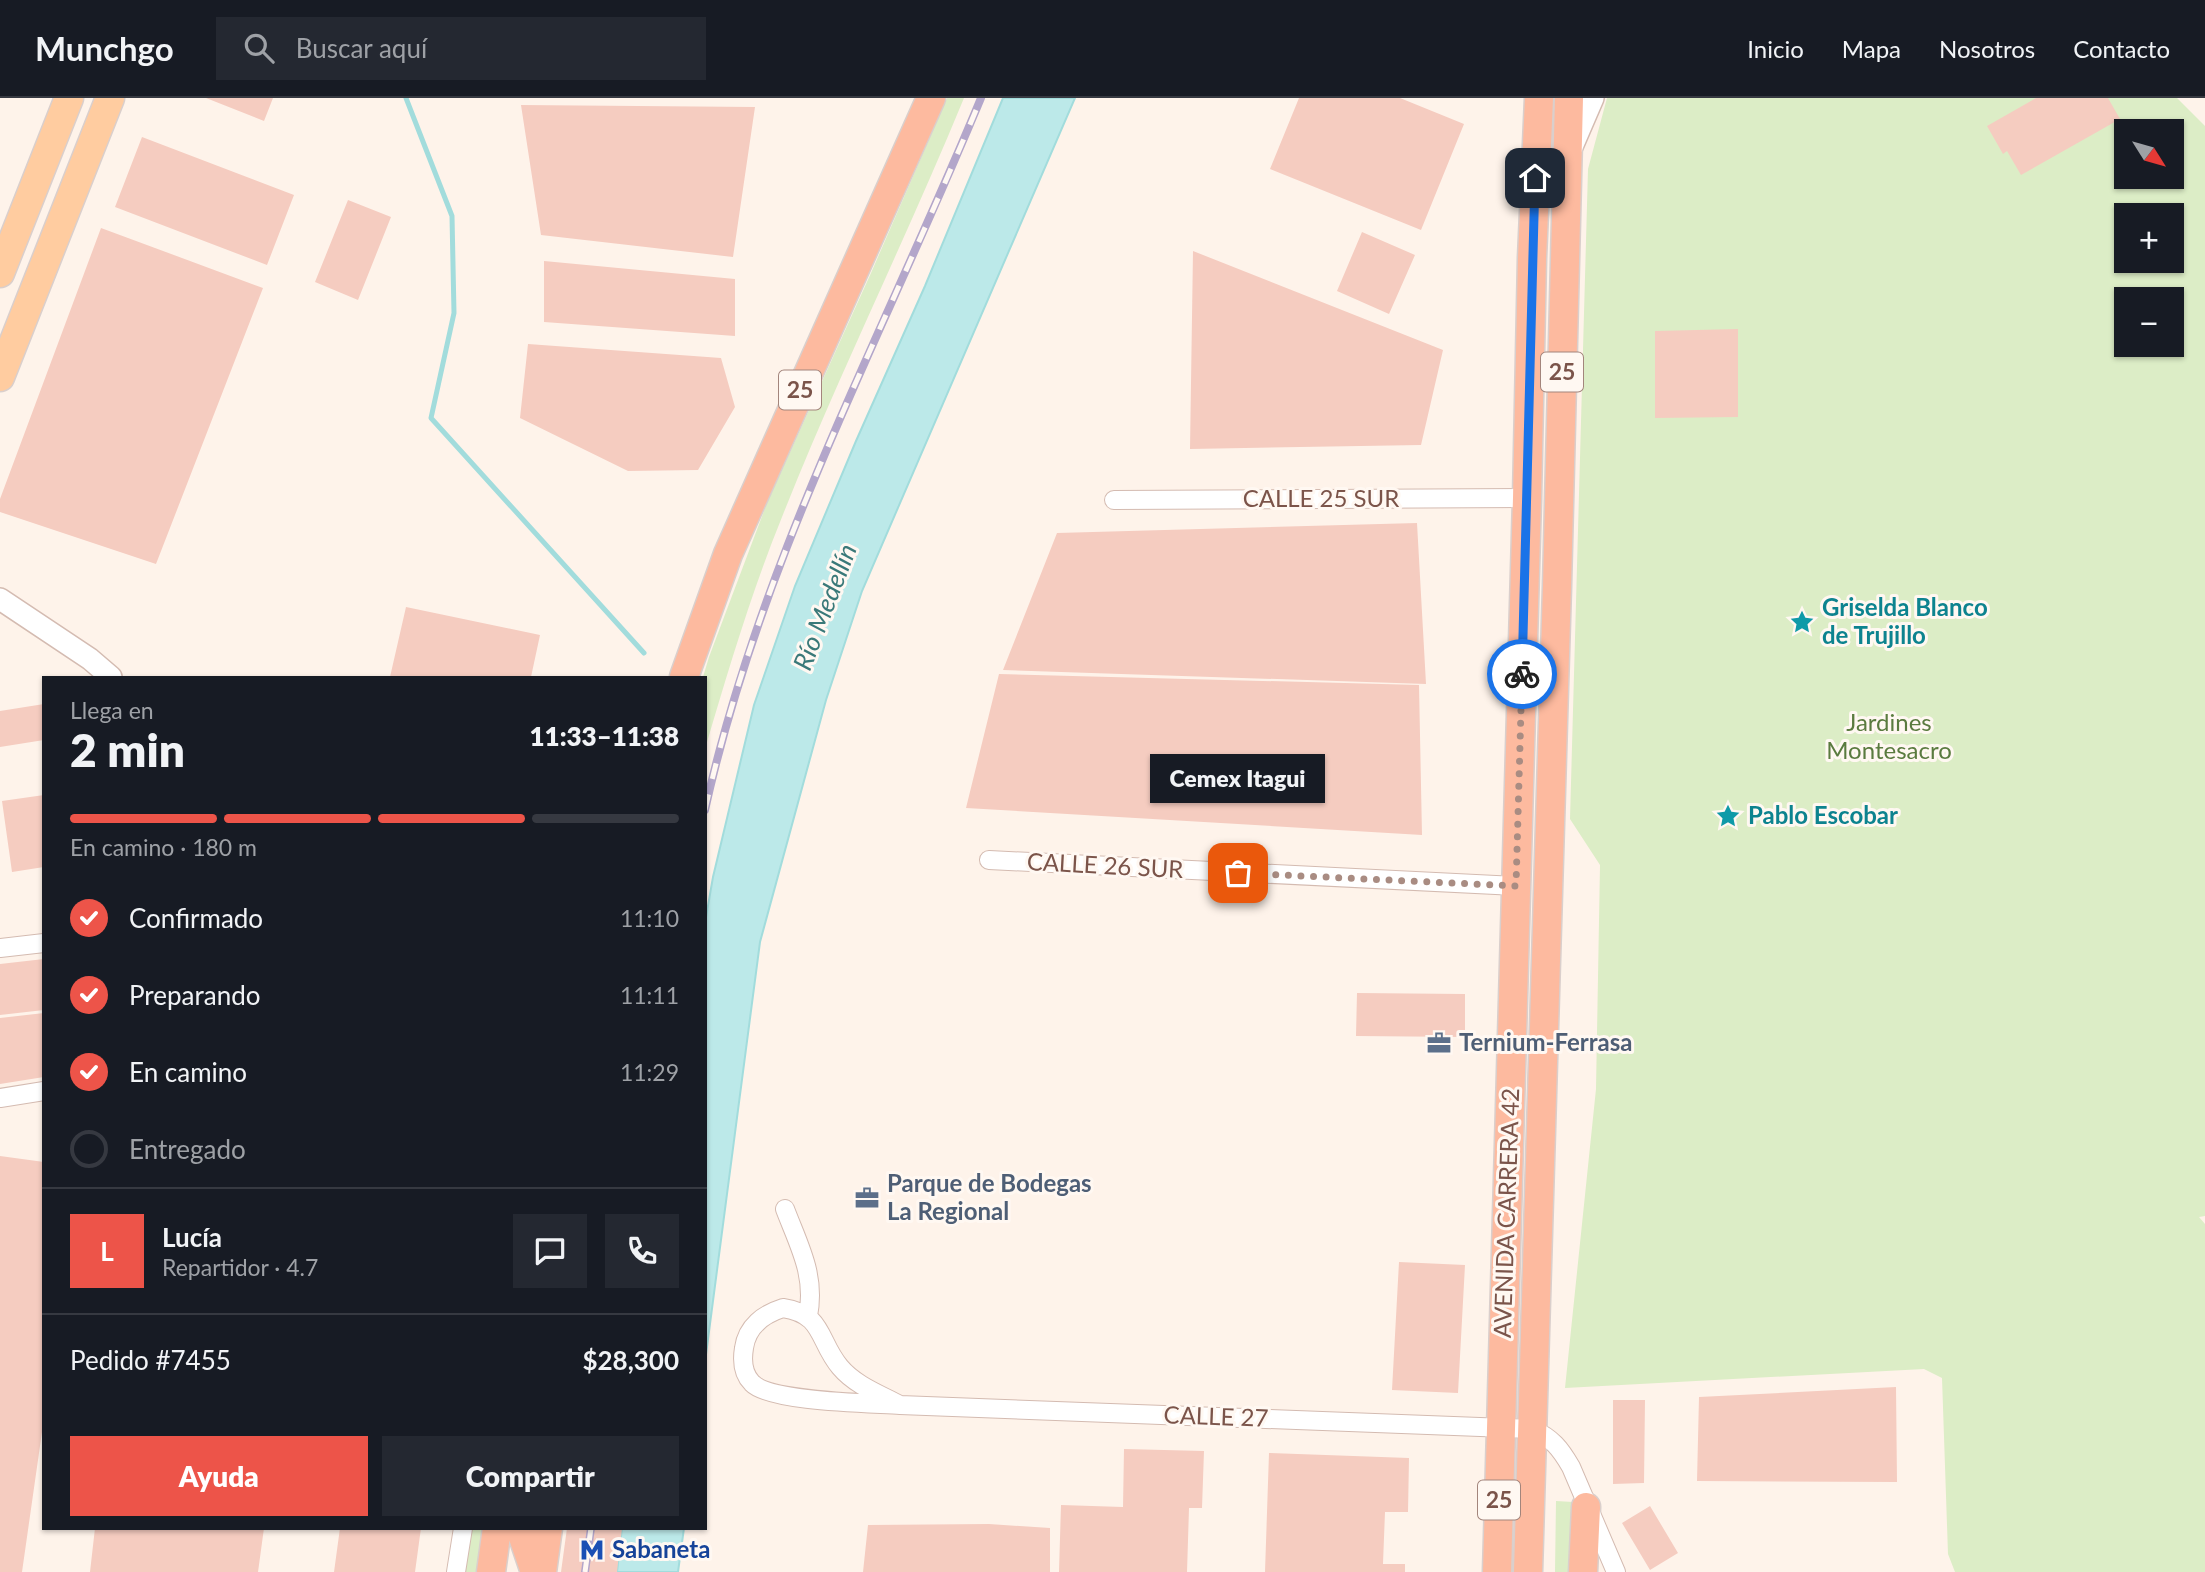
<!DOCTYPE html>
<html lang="es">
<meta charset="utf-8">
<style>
:root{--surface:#171b24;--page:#242831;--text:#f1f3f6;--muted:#9ea1a6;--line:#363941;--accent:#ed5449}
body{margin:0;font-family:Lato,sans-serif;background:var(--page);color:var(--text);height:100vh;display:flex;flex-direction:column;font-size:26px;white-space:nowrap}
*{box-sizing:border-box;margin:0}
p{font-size:23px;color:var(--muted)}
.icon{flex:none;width:38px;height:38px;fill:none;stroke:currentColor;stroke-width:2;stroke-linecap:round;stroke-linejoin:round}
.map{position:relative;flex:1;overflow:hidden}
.panel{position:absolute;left:42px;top:578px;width:665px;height:854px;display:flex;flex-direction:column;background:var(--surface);border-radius:0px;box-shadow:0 2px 5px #0004}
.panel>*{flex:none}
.needle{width:46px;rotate:127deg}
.fabs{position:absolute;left:2114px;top:21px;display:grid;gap:14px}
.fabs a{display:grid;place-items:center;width:70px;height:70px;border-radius:0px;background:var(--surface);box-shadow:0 2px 5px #0004;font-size:35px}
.pin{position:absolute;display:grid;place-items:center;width:60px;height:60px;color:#fff;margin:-30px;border-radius:14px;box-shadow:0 4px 10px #0006}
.courier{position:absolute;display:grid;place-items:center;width:70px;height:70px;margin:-35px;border:5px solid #1a73e8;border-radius:50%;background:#fff;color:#222;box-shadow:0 2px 9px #0007}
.bubble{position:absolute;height:49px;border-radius:0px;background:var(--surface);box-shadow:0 2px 5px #0004;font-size:23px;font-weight:800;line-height:49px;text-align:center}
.summary em{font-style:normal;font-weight:800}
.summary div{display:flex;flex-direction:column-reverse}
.summary{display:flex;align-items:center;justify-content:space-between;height:119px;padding:0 28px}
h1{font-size:46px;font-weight:800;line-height:52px}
.bar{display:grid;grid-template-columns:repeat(4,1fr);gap:10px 7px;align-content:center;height:84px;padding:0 28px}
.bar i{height:9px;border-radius:5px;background:var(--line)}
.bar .selected{background:var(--accent)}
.bar p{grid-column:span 4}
.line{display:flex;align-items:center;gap:18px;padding:0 28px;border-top:2px solid var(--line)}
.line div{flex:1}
.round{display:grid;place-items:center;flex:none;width:74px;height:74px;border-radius:0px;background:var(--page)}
ol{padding:0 28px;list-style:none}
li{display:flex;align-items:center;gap:21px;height:77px}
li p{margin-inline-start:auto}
li .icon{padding:7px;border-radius:50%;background:var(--accent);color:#fff;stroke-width:4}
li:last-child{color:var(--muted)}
li i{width:38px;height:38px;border:4px solid var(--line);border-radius:50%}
.button{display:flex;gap:14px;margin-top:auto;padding:14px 28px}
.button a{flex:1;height:80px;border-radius:0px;background:var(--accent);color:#fff;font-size:28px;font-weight:800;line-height:80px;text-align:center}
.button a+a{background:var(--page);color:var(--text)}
header{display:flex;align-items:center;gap:42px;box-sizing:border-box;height:98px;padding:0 35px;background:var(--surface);border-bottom:2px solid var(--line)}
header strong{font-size:33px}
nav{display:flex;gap:38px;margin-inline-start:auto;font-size:24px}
.search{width:490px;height:63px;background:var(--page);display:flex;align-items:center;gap:18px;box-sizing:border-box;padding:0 24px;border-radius:0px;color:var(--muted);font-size:26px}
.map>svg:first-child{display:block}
</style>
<header>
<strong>Munchgo</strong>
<div class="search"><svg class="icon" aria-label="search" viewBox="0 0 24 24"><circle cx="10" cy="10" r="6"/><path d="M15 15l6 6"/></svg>Buscar aquí</div>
<nav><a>Inicio</a><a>Mapa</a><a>Nosotros</a><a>Contacto</a></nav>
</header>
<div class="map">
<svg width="2205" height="1474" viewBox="0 0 2205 1474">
<rect width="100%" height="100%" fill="#fef3ea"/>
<path fill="#dcedc6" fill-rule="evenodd" d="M947,0H964C906,141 838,278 782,419C751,495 728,573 705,651V579H703L709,559L767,405L871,175Z
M1607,0H2177L2205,28V1118L2199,1119L2205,1126V1474H1955L1948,1456L1942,1280L1924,1271L1565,1290L1596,991L1600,767L1570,721L1588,71ZM2126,33H2172V79H2126ZM2126,117H2172V163H2126ZM2126,201H2172V247H2126Z
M1556,1403L1573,1404L1571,1474H1555Z
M473,1430H484L478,1474H459L464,1437Z"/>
<path fill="#bce9e9" stroke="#a2dcdc" stroke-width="2" d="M1003,0H1075L862,493L826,602L760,844L705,1264V825L713,779L754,607L795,488L856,343L925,188Z
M622,1430H684L678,1474H617Z"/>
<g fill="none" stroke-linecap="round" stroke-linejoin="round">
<path stroke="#a2dcdc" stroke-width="5" d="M406,0L452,118L454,215L431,320L644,555"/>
</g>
<path fill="#f5ccc0" d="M206,0H273L264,23Z
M1299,0H1400L1464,26L1421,132L1270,71Z
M2036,0H2108L2120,21L2021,77L2007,53L2003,56L1987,28Z
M521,7L755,9L733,159L541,137Z
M142,39L294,97L267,167L115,109Z
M348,102L391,119L358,202L315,184Z
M101,130L263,190L156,466L0,414V401Z
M1362,134L1415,157L1389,216L1337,193Z
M1193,153L1443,252L1421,347L1190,351Z
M544,163L735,181V238L544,224Z
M1738,231V319L1655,320V233Z
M528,246L721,260L735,309L698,372L628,373L520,320Z
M1417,425L1426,586L1003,572L1057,435Z
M406,509L540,537L531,579H390Z
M999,576L1419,587L1422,737L966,710Z
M44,606V642L0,649V613Z
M44,697V769L12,774L2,703Z
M44,861V912L0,917V866Z
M1357,895L1465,896V939L1356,938Z
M44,915V979L0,986V920Z
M0,1058L44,1064V1320L22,1474H0Z
M1399,1164L1465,1167L1458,1295L1392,1292Z
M1896,1289L1897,1384L1697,1383L1699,1299Z
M1613,1302H1645L1644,1385L1613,1386Z
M1124,1351L1204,1353L1202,1410H1189L1187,1474H1059L1061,1407L1123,1409Z
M1269,1355L1409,1360L1408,1414H1385L1383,1466H1405V1474H1265Z
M1650,1408L1678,1455L1650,1472L1622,1425Z
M989,1426L1050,1430V1474H863L868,1427Z
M95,1430H264L258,1474H90Z
M340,1430H421L415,1474H334Z
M567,1430H622L617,1474H561Z"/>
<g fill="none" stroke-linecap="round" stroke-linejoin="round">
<g stroke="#d4bbb1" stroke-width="20">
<path id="minor" d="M1114,402L1527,400
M989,762L1516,788
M0,850L44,845
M0,1000L44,993
M785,1111C799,1148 816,1177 808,1218
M783,1210C824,1216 818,1243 840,1269C855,1287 879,1296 900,1307C870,1305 770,1304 752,1285C742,1275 742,1262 744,1250C747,1228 764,1216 783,1210Z
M900,1307L1532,1331C1552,1340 1560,1350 1571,1369L1616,1474
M456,1474L463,1430"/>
</g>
<g stroke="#d4bbb1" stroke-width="24">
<path id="tertiary" d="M1571,51L1593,0
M0,501L90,561L111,579"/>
</g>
<g stroke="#dacfcc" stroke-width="31">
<path id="primary" d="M0,175L69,0
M0,279L110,0"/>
</g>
<g stroke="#dacfcc" stroke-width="31">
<path id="trunk" d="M684,579L728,456L931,0
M520,1430L535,1474
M491,1474L497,1430
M542,1474L548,1430
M1497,1474L1527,400L1532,160L1539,0
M1528,1474L1557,488L1569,0
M1583,1474L1586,1409"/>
</g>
<use href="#minor" stroke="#fff" stroke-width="18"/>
<use href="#tertiary" stroke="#fff" stroke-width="21"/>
<use href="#primary" stroke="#ffcca0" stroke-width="28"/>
<use href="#trunk" stroke="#fdba9f" stroke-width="28"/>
<g stroke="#b3a6ca" stroke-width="8">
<path id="rail" d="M705,712C760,462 884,235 981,0
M585,1474L591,1430"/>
</g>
<use href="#rail" stroke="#fff8f2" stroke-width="5" stroke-dasharray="16" stroke-linecap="butt"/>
</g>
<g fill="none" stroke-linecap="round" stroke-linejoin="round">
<path stroke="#a98c82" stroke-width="7" stroke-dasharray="0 12.6" d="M1238,775L1516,788L1522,576"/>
<path stroke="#1a73e8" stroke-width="9" d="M1522,576L1535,80"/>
</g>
<defs>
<g id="sight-bare" transform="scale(1.89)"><path d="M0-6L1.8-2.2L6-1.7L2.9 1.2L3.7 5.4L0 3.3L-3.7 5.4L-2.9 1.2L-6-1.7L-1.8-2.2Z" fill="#0f9aa8" stroke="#fff8f2" stroke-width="2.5" paint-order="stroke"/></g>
<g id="office-bare" transform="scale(1.89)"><path d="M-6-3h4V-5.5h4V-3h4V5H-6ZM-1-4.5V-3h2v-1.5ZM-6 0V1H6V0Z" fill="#5c6f8a" stroke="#fff8f2" stroke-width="2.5" paint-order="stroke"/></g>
<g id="metro-bare" transform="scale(1.89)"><path d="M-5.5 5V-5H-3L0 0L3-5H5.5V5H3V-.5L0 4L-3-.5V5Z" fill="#1a4fb4" stroke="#fff8f2" stroke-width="2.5" paint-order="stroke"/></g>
</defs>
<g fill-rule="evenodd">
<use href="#sight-bare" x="1802" y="524"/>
<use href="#sight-bare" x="1728" y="718"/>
<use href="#office-bare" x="1439" y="945"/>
<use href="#office-bare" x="867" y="1100"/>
<use href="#metro-bare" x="592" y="1452"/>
</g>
<g text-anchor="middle" stroke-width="6" stroke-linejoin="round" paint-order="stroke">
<g fill="#fff8f2" stroke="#a3857c" stroke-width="2">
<rect x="1541" y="254.5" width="42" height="39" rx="5"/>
<rect x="779" y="272.5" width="42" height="39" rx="5"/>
<rect x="1478" y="1382.5" width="42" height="39" rx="5"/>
</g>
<g font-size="23" font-weight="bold" fill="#7b544a">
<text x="1562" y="282">25</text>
<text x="800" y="300">25</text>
<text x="1499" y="1410">25</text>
</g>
<g font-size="24" fill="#7b544a" stroke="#fff8f2">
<text x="1321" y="409">CALLE 25 SUR</text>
<text transform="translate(1105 768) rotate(3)" y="8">CALLE 26 SUR</text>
<text transform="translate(1507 1115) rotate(-88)" y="8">AVENIDA CARRERA 42</text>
<text transform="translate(1216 1319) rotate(2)" y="8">CALLE 27</text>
</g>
<g font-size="24" font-weight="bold" fill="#0d838f" stroke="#fff8f2" text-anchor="start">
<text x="1822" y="518">Griselda Blanco<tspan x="1822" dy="28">de Trujillo</tspan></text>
<text x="1748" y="726">Pablo Escobar</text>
</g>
<g font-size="24" fill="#5a7b3f" stroke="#fff8f2">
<text x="1889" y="633">Jardines<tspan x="1889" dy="28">Montesacro</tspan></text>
</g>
<g font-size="24" font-weight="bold" fill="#4e5e75" stroke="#fff8f2" text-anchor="start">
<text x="1459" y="953">Ternium-Ferrasa</text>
<text x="887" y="1094">Parque de Bodegas<tspan x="887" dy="28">La Regional</tspan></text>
</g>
<g font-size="24" font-weight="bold" fill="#164399" stroke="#fff8f2" text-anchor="start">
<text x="612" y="1460">Sabaneta</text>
</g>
<g font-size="26" font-style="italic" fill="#3a7979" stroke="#fff8f2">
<text transform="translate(825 509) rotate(-69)" y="9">Río Medellín</text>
</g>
</g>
</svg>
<div class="fabs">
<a><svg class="needle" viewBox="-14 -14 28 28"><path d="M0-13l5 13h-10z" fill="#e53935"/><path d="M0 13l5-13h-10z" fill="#9ea1a6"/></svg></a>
<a>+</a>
<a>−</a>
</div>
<div class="pin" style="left:1238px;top:775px;background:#ea580c"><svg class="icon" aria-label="bag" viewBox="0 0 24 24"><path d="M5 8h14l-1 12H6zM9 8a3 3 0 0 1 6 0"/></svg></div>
<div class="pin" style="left:1535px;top:80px;background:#1f2937"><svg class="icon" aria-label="home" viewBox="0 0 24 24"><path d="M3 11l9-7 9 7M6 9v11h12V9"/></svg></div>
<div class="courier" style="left:1522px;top:576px"><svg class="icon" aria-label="bike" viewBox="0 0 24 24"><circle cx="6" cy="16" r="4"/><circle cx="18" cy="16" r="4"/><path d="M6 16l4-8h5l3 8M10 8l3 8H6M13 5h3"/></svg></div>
<div class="bubble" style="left:1150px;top:656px;width:175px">Cemex Itagui</div>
<section class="panel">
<div class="summary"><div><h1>2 min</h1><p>Llega en</p></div><em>11:33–11:38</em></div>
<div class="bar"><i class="selected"></i><i class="selected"></i><i class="selected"></i><i></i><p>En camino · 180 m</p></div>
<ol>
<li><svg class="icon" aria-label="check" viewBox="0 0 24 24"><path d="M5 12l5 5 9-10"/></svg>Confirmado<p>11:10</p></li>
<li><svg class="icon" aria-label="check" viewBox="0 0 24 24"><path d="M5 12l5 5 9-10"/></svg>Preparando<p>11:11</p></li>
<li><svg class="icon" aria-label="check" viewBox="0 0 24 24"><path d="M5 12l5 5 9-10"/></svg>En camino<p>11:29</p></li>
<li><i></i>Entregado</li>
</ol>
<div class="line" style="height:126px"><b class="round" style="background:var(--accent);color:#fff">L</b><div><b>Lucía</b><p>Repartidor · 4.7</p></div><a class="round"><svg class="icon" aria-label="chat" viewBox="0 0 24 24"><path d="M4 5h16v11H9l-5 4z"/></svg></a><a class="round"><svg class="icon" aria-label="phone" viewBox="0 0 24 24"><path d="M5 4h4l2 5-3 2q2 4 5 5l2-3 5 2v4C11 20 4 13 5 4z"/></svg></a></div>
<div class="line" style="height:91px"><div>Pedido #7455</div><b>$28,300</b></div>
<div class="button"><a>Ayuda</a><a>Compartir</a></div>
</section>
</div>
